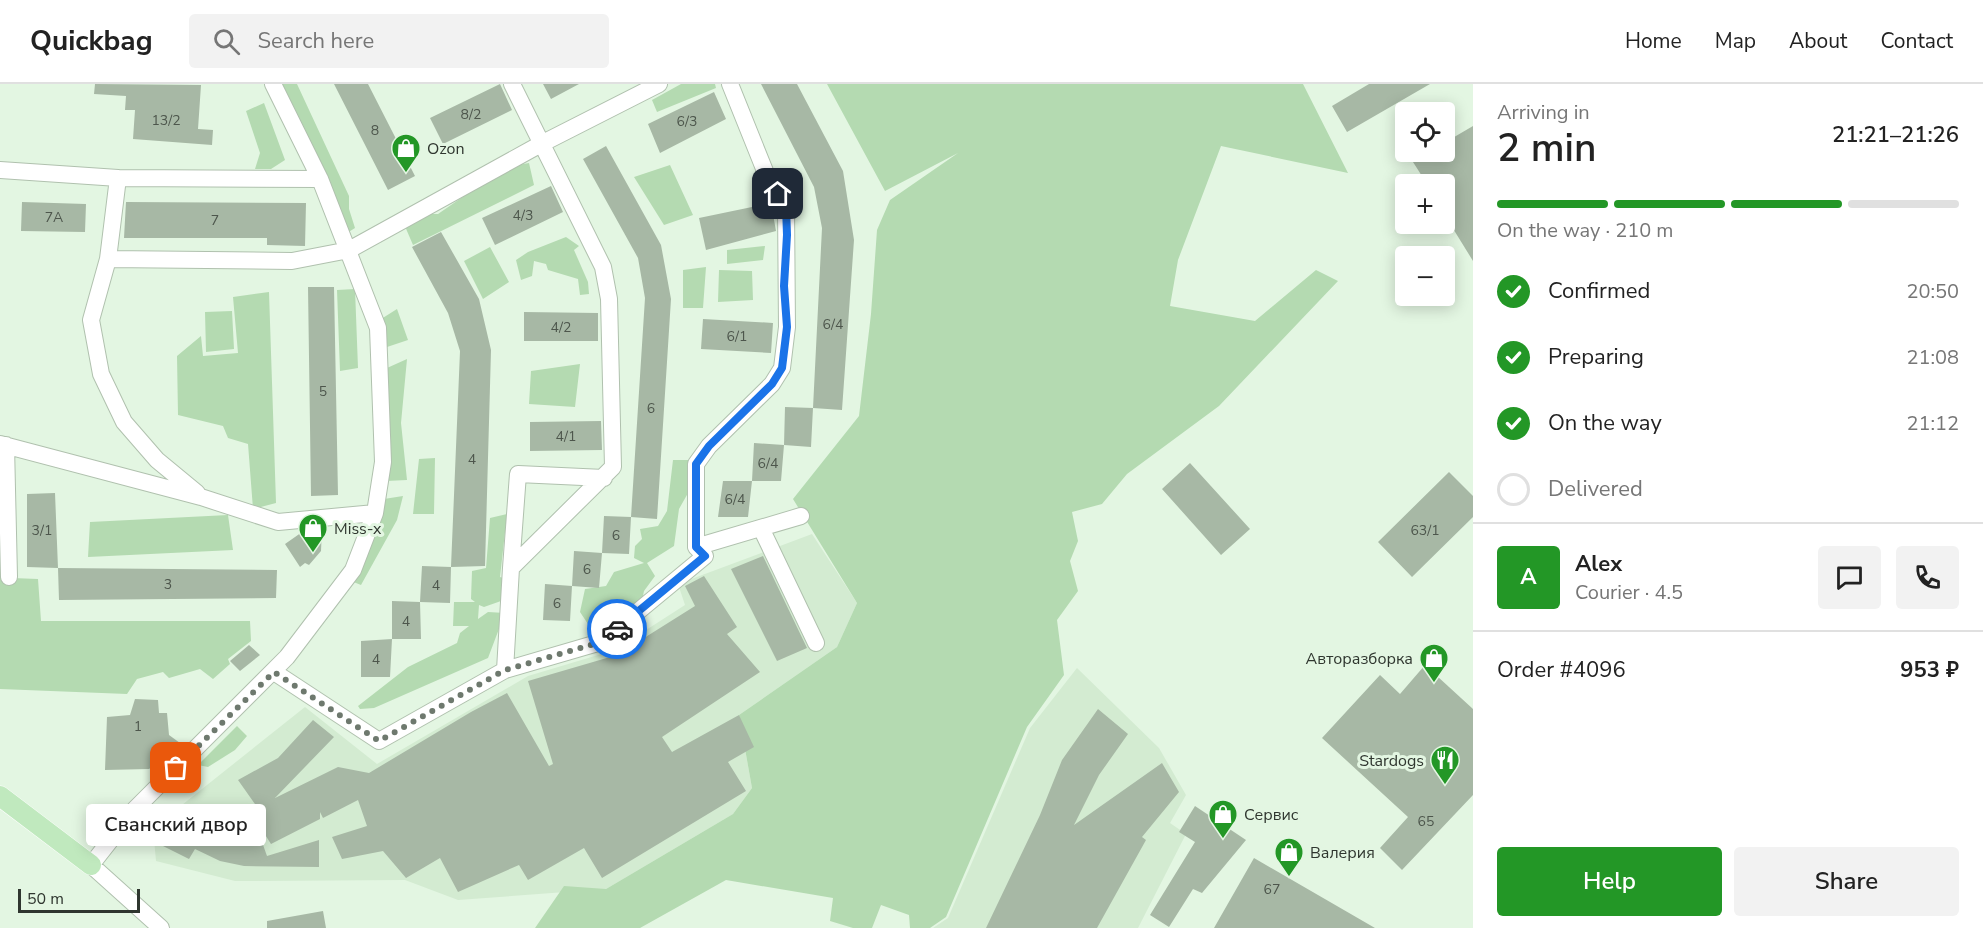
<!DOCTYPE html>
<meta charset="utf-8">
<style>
:root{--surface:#fff;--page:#f2f2f2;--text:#222;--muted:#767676;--line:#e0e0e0;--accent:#239726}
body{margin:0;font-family:"Nunito Sans",sans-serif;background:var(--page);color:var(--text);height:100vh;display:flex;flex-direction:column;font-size:22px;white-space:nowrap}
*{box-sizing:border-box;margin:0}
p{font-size:20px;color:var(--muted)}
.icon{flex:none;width:33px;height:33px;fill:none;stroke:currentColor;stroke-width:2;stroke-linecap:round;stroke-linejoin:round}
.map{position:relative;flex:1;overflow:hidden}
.side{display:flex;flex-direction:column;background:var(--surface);width:510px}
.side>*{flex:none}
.fabs{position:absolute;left:1395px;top:18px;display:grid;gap:12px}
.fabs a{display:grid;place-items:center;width:60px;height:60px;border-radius:6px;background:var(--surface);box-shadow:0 3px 15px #0003;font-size:30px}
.scale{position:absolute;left:18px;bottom:15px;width:122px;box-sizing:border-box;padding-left:6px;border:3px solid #2f362f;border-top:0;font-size:16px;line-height:21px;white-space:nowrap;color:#2f362f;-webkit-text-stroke:4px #e3f6e2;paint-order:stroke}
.pin{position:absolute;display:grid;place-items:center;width:51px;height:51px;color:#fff;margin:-26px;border-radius:12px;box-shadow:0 3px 9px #0006}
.courier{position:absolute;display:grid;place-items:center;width:60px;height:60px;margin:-30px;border:4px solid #1a73e8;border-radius:50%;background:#fff;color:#222;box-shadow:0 2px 8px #0007}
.bubble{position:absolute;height:42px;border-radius:6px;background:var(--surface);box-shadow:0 3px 15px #0003;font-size:20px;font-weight:600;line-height:42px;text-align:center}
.head em{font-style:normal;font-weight:600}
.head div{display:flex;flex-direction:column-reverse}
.head{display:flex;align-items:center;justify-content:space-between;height:102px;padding:0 24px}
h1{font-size:39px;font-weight:600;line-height:45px}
.bar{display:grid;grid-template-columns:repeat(4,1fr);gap:9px 6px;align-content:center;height:72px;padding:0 24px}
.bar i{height:8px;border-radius:4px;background:var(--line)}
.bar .on{background:var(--accent)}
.bar p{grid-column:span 4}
.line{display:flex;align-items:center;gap:15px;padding:0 24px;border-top:2px solid var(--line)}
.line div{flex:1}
.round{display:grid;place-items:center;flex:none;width:63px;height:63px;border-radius:6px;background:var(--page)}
ol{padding:0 24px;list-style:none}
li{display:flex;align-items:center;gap:18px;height:66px}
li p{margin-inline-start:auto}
li .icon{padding:6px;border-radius:50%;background:var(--accent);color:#fff;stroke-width:4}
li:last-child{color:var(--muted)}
li i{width:33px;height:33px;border:3px solid var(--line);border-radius:50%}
.action{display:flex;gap:12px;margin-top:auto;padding:12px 24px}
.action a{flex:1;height:69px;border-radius:6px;background:var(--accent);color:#fff;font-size:24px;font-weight:600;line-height:69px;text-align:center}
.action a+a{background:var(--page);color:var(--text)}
header{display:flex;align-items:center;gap:36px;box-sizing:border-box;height:84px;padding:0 30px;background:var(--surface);border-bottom:2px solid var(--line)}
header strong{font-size:28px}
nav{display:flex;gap:33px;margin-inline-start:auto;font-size:21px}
.search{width:420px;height:54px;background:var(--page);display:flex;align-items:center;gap:15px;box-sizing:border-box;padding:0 21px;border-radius:6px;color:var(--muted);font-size:22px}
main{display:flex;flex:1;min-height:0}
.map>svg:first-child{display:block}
</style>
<header>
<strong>Quickbag</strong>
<div class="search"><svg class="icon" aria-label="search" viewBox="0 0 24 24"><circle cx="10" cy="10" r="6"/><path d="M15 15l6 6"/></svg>Search here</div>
<nav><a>Home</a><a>Map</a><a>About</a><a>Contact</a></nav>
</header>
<main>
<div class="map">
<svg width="1473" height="844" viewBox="0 0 1473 844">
<rect width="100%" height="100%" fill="#e3f6e2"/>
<path fill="#d3ebd1" d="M812,450L857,519L837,563L739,631L752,704L733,730L606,805L458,816L405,796L235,797L156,777L153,744L305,623L377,680L528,592L615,566L685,521L678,500Z
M1077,584L1159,664L1186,711L1170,739L1186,750L1138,844H933L948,834L1030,644Z"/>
<path fill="#b4dab1" d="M276,0H297L349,112V125L355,144L347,149Z
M681,0H715L716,4L657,28L652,16Z
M827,0H1303L1348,89L1221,62L1178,176L1170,222L1255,237L1316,186L1338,197L1219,322L1127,390L1102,420L1072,428L1078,457L1070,477L1078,507L1057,536L1064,591L1027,643L946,833L930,844H910L909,831L881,821L872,844H853L830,837L833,814L726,796L640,844H535L564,802L606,805L733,730L752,704L739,631L837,563L857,519L793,415L859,332L871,230L877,146L890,116L958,69L885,107Z
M264,19L285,76L271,85H255L260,69L246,27Z
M529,79L534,101L413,161L404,140L427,130H438L506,83Z
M670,81L693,131L664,141L634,93Z
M566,153L579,162L574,166L588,198L589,210L580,211L578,195L548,186L546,180L534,177L532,192L521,196L516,176L528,168Z
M765,162L763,176L727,180V166Z
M490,163L509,198L483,215L464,177Z
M706,183L703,224H683V186Z
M719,186L752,187L753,216L718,218Z
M355,205L358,284L340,287L337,206Z
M269,208L276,419L253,425L248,360L228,354L223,342L178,331L177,272L201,252L203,272L238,269L233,213Z
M397,225L408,256L387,263L378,237Z
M232,227L234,265L206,268L205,228Z
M407,275L401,339L407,396L386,397L387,284Z
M580,280L575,323L529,320L531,287Z
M435,374L434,430H413L419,375Z
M673,376H690L692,402L679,425L674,462L647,479L655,492L644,507L641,521L594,549L580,528L585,505L606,502L614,488L644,479L634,474L635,462L642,455L640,445L658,442L667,427Z
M0,390L12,494L38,495L41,537H250L251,557L228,575L230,580L213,595L200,585L169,594L163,588L137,595L127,610L0,605Z
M403,412L397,436L361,501L351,497L384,415Z
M507,430L500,493L506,495L501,517L484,523L479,521L478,535L488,528L505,529L488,574L374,624L360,625L358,622L408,583L457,559L460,549L469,542H453L454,518H475L471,515L472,487L486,484L490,434Z
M228,431L233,466L88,473L90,438Z
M237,642L247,652L235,666L208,683L198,681Z"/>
<path fill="#a7b8a5" d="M95,0L201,1L198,45L213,46L212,61L133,55L135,26H125L126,12L94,10Z
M334,0H368L415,92L388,106Z
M500,0L512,26L443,60L430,34Z
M543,0H579L551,15Z
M761,0H797L843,87L854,156L842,326L813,324L822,144L814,103Z
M1369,0H1430L1347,48L1332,22Z
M714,8L726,35L660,69L648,40Z
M1473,42V177L1444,130V100H1427L1413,78L1431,68H1444V59Z
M606,62L661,161L671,215L657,435L631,433L645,214L638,174L583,75Z
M551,102L563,128L495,161L482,134Z
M22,118L86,120L85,148L21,147Z
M126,118L306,119L305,162L267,161V154H124Z
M771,119L776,147L706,166L699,134Z
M441,148L479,215L491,266L485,482L451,483L460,267L448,229L412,163Z
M308,203H334L338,411L311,412Z
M524,228L598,229V257H524Z
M703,235L773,239L771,269L701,265Z
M785,323L813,324L811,363L784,361Z
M601,337L602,366L530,367V338Z
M754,359L784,361L781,397H752Z
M1190,379L1250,445L1221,471L1162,405Z
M1449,388L1473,412V433L1412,493L1378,458Z
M723,397H752L748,433H718Z
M55,409L58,484L27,483V410Z
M604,432L631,433L629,470L602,469Z
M322,444L321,467L309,481L305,479L300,483L285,460L305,446Z
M574,467L602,469L599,504L572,502Z
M763,472L807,564L777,577L731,485Z
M422,482L451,483L450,519L420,518Z
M58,484L277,486L276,514L59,516Z
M704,492L737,543L727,550L760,588L662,653L672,668L739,631L754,663L728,678L746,707L602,794L584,764L528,796L519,781L458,808L440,774L406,794L383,767L342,775L332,753L367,742L358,716L323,734L320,728V735L271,760L250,727L257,723L238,696L278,674L313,636L334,653L275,714L338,683L369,689L471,628L507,609L549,682L553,680L528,597L617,571L695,522L685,502Z
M545,500L572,502L570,537L543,536Z
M392,517L420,518L421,555H392Z
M392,555L390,593H361V557Z
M249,561L260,571L240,587L230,577Z
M1425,581L1473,625V711L1402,786L1380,764L1408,733L1322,654L1380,591L1400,610Z
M135,615L158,616L159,629H167L169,651L180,659L149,685L105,686L107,633L130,631Z
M1098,625L1128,650L1099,691L1074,741L1162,679L1179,708L1142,753L1146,756L1097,844H986L1040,731L1062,676Z
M1195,722L1246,756L1202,809L1193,805L1169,843L1150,831L1195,758L1179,748Z
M180,726L239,758H262L267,772L319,756V783L244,782L220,777L195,765L189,775L161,761Z
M1254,774L1375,844H1214Z
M323,827L326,844H267V837Z"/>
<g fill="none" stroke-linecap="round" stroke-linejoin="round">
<g stroke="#b0c1ae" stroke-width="18">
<path id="minor" d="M0,86L118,94L320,95
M118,94L108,175L91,236L101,290L124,338L157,376L197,409
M108,175L292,177L349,166L541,60L659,0
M0,360L201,413L278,438L375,429
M6,361L9,493
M761,444L816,559
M696,463L801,432
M511,484L518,390L604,394
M505,586L511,484L613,383L609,215L603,183L512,0
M274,588L379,657L505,586L601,558L705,472L696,463V380L709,362L772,300L782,284L787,243L786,122L769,97L730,0
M161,844L91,781L135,725L287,573L353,486L375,429L383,378L378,244L320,95L273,0"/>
</g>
<g stroke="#fff" stroke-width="21">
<path id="major" d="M0,712L91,781"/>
</g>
<use href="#minor" stroke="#fff" stroke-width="16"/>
<use href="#major" stroke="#c0e9be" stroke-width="20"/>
</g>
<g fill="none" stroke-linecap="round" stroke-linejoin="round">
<path stroke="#6e796e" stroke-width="6" stroke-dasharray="0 10.8" d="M176,684L274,588L379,657L505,586L601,558L617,545"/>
<path stroke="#1a73e8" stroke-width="8" d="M617,545L705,472L696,463V380L709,362L772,300L782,284L787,243L784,202L787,151L786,122L778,110"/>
</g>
<defs>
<g id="shop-pin" transform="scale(1.5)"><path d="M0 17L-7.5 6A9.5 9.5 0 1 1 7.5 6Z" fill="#239726" stroke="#e3f6e2"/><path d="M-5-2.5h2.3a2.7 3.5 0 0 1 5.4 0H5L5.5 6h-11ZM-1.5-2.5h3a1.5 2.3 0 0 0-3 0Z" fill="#fff"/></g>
<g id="restaurant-pin" transform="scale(1.5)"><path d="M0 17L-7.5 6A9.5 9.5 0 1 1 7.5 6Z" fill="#239726" stroke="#e3f6e2"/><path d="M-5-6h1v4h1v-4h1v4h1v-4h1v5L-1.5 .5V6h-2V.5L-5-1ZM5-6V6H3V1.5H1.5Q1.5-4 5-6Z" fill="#fff"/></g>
</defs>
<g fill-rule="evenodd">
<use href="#shop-pin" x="406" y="64"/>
<use href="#shop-pin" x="313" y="444"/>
<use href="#shop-pin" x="1434" y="574"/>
<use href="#restaurant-pin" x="1445" y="676"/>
<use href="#shop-pin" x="1223" y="730"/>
<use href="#shop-pin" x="1289" y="768"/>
</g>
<g text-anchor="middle" stroke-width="6" stroke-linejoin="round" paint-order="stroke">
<g font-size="14" fill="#4d564c">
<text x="471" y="35">8/2</text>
<text x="166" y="41">13/2</text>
<text x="687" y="42">6/3</text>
<text x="375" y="51">8</text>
<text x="523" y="136">4/3</text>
<text x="54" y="138">7А</text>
<text x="215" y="141">7</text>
<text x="833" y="245">6/4</text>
<text x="561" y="248">4/2</text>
<text x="737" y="257">6/1</text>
<text x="323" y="312">5</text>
<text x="651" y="329">6</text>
<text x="566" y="357">4/1</text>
<text x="472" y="380">4</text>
<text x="768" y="384">6/4</text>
<text x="735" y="420">6/4</text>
<text x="42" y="451">3/1</text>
<text x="1425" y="451">63/1</text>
<text x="616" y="456">6</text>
<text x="587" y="490">6</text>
<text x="168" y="505">3</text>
<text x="436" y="506">4</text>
<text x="557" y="524">6</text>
<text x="406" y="542">4</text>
<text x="376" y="580">4</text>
<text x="138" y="647">1</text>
<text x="1426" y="742">65</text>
<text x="1272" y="810">67</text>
</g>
<g font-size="16" fill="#2f362f" stroke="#e3f6e2" text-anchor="start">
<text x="427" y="70">Ozon</text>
<text x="334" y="450">Miss-x</text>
<text x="1413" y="580" text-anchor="end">Авторазборка</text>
<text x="1424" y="682" text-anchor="end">Stardogs</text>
<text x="1244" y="736">Сервис</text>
<text x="1310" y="774">Валерия</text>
</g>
</g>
</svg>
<div class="fabs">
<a><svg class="icon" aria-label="locate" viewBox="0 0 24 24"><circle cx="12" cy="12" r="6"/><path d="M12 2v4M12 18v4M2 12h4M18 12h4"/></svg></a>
<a>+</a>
<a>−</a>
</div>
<div class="scale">50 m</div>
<div class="pin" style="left:176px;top:684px;background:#ea580c"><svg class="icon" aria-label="bag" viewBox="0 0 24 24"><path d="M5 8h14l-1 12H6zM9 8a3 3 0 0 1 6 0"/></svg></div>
<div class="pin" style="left:778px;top:110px;background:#1f2937"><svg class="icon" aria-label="home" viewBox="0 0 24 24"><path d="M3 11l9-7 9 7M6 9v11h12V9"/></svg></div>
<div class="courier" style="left:617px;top:545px"><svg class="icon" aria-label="car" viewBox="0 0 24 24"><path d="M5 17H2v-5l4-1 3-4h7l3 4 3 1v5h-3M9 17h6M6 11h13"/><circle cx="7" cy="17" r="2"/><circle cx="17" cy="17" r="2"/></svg></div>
<div class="bubble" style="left:86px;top:720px;width:180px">Сванский двор</div>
</div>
<section class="side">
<div class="head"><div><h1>2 min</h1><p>Arriving in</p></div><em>21:21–21:26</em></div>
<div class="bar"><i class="on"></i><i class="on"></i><i class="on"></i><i></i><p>On the way · 210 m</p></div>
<ol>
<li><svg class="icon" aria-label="check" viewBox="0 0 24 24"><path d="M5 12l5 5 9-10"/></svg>Confirmed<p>20:50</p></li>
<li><svg class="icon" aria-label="check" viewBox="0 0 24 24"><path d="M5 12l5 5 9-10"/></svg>Preparing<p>21:08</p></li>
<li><svg class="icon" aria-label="check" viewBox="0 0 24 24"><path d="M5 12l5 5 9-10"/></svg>On the way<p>21:12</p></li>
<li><i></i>Delivered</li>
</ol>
<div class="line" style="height:108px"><b class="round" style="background:var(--accent);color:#fff">A</b><div><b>Alex</b><p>Courier · 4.5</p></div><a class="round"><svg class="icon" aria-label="chat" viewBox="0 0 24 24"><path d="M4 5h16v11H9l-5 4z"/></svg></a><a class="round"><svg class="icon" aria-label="phone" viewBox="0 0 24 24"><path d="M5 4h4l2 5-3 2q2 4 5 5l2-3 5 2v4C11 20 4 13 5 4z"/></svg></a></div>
<div class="line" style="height:78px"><div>Order #4096</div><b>953 ₽</b></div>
<div class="action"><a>Help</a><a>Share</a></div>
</section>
</main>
